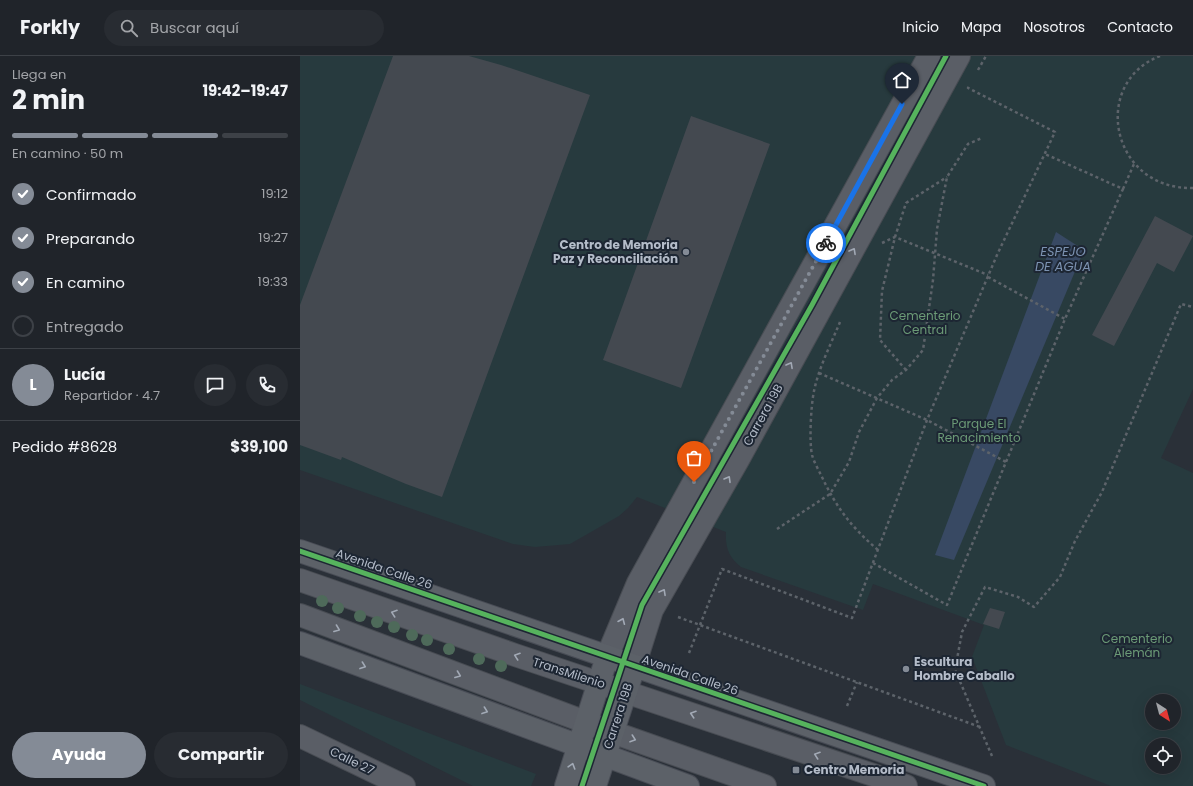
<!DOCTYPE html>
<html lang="es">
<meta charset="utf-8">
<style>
:root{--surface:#20242a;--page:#282c32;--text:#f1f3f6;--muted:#a2a4a8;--line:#3d4147;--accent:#848b96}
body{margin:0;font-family:Poppins,sans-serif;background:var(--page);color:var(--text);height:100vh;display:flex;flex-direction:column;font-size:15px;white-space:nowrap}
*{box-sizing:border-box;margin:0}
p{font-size:13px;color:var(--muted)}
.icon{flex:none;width:22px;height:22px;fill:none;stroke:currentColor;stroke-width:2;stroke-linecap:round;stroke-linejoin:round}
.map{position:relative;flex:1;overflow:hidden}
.panel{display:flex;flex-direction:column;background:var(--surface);width:300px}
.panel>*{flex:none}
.needle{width:26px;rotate:144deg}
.fabs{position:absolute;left:845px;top:638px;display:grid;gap:8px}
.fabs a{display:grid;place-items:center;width:36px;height:36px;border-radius:50%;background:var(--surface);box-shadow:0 4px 16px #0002,0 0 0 1px var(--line);font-size:20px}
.pin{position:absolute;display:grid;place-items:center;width:34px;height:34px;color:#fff;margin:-41px -17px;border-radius:50% 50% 50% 0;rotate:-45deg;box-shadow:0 0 4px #0007}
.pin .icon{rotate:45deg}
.courier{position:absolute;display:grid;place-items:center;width:40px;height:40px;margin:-20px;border:3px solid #1a73e8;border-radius:50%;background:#fff;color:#222;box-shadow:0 1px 5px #0007}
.overview em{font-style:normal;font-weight:700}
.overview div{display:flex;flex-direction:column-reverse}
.overview{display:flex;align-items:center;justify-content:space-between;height:68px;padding:0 12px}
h1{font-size:26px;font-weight:700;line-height:30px}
.bar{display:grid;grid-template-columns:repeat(4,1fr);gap:6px 4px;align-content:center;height:48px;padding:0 12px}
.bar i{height:5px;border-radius:3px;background:var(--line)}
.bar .on{background:var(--accent)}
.bar p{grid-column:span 4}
.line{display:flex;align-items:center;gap:10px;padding:0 12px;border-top:1px solid var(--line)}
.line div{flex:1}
.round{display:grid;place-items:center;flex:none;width:42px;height:42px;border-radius:21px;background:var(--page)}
ol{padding:0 12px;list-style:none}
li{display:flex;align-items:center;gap:12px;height:44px}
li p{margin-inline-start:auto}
li .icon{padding:4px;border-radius:50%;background:var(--accent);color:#fff;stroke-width:4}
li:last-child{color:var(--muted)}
li i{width:22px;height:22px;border:2px solid var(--line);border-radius:50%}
.cta{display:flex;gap:8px;margin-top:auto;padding:8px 12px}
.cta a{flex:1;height:46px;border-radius:24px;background:var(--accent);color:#fff;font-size:16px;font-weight:700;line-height:46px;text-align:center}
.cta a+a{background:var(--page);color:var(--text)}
header{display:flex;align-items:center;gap:24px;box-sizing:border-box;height:56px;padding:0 20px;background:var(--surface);border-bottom:1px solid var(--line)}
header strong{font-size:19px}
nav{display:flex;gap:22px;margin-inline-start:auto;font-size:14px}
.search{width:280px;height:36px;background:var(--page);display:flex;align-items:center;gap:10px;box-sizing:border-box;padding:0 14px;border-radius:22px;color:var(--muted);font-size:15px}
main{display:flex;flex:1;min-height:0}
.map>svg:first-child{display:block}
</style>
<header>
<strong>Forkly</strong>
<div class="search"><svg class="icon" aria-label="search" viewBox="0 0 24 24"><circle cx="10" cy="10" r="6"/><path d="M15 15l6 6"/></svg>Buscar aquí</div>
<nav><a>Inicio</a><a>Mapa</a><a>Nosotros</a><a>Contacto</a></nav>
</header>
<main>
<section class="panel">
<div class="overview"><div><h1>2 min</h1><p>Llega en</p></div><em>19:42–19:47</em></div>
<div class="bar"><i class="on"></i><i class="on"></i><i class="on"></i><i></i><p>En camino · 50 m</p></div>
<ol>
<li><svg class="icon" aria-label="check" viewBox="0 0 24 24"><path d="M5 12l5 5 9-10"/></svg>Confirmado<p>19:12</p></li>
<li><svg class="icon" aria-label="check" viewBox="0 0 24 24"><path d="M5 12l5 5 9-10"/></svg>Preparando<p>19:27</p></li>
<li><svg class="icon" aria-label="check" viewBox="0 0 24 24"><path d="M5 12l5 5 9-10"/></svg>En camino<p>19:33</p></li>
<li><i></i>Entregado</li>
</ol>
<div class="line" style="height:72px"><b class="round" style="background:var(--accent);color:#fff">L</b><div><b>Lucía</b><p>Repartidor · 4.7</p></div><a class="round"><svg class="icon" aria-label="chat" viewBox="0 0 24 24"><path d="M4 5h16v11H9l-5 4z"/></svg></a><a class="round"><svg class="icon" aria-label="phone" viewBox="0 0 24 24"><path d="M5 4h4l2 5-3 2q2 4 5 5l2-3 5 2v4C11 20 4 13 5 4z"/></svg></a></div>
<div class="line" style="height:52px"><div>Pedido #8628</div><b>$39,100</b></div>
<div class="cta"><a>Ayuda</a><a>Compartir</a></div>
</section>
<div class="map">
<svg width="893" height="730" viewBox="0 0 893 730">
<rect width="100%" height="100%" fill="#2a3038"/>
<path fill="#273a3e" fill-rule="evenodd" d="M0,0H893V333L861,402L893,417V730H811L706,689L672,601L684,569L573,528L563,554L441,511C429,502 425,491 426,476L337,441L328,452L319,460L270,488L235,491L213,488L0,414ZM852,645H874V667H852ZM852,689H874V711H852Z
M0,628L236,718L231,730H173L0,644Z"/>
<path fill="#384963" d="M756,176L784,194L654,504L635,499Z"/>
<path fill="#444950" d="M93,0H169L201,9L290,39L142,441L106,428L42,401L41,404L0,389V249Z
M391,60L470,88L381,332L303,304Z
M855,160L893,180L874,216L857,207L814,290L792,279Z
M690,552L705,556L699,573L683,568Z"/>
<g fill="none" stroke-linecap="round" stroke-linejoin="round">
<g stroke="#484c53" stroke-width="24">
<path id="minor" d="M0,524L215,599L606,730
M0,559L312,676L465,730
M307,601L338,527L629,0
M334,611L352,554L438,404L659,0
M0,680L104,730"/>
</g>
<g stroke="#484c55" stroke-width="24">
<path id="major" d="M0,495L684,730
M0,587L388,730
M266,730L307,601
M295,730L334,611"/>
</g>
<path stroke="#5d636a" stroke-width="2.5" stroke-dasharray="3 3" stroke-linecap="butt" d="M860,0C790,27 811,134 893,132
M678,14L686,0
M823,133L834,108
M582,187L595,181L688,219
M688,221L765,263
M540,266C531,288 519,311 514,335C511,349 509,385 512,399C514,406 518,413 521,419C536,451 551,471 578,494
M606,314L580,284L582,235L595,181L606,147L647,121
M519,317L627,364L706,406
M477,473L530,438L549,406L559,376L577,342L592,324L606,314L623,294L633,224L637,173L647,121L668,88L682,82
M573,507L647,549L765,263L823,133L745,98
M378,561L680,671
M389,597L422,513L552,562L627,364L697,199L755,76L668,32L669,30
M547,650L557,626
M692,700L655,614L662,576L685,531L718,541L734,551L760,521L775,485L802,436L881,248L893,251"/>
<use href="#minor" stroke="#5a5e66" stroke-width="22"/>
<use href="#major" stroke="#5c6168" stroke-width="22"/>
<g stroke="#1d2633" stroke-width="8">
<path id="cycleway" d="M0,495L684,730
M282,730L342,549L512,249L646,0"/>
</g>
<use href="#cycleway" stroke="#56b35d" stroke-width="5"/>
</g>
<g fill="#4e6a5a">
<circle cx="22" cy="545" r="6"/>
<circle cx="38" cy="552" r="6"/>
<circle cx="60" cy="560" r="6"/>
<circle cx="77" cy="566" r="6"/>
<circle cx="94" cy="571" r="6"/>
<circle cx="112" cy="579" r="6"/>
<circle cx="127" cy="584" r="6"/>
<circle cx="149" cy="593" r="6"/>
<circle cx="179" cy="603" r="6"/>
<circle cx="201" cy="610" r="6"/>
</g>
<defs><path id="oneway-chevron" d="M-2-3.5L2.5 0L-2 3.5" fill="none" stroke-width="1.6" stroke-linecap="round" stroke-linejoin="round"/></defs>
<g stroke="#a2a9b5">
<use href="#oneway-chevron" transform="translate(553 195) rotate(-61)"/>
<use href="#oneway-chevron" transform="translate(490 309) rotate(-61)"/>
<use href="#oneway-chevron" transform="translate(428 423) rotate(-60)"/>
<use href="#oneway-chevron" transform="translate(363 536) rotate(-61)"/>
<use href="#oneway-chevron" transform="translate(94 557) rotate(-161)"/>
<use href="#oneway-chevron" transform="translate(322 565) rotate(-67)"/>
<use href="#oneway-chevron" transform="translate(37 573) rotate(21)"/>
<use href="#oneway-chevron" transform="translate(217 600) rotate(-161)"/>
<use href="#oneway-chevron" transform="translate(158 619) rotate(21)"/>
<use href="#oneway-chevron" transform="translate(393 658) rotate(-162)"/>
<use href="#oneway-chevron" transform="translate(333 683) rotate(19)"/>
<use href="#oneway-chevron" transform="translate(517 699) rotate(-161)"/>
</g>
<g stroke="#a2aab6">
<use href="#oneway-chevron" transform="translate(63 610) rotate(20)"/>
<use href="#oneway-chevron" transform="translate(185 655) rotate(20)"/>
<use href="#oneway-chevron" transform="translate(272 710) rotate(-73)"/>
</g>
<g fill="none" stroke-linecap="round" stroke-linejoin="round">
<path stroke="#848b96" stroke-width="4" stroke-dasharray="0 7.2" d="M394,426L526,187"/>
<path stroke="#1a73e8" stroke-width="5" d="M526,187L602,48"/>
</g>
<g fill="#848b96" stroke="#1d2633" stroke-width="1.5">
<circle cx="386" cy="196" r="4"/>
<circle cx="606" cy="613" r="4"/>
<rect x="492" y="710" width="8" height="8" rx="2"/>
</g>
<g text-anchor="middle" stroke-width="4" stroke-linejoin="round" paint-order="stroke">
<g font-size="12" font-weight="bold" fill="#b4bcc9" stroke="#1d2633" text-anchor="start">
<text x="378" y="193" text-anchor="end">Centro de Memoria<tspan x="378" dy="14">Paz y Reconciliación</tspan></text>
<text x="614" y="610">Escultura<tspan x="614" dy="14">Hombre Caballo</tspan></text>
<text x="504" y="718">Centro Memoria</text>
</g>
<g font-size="12" fill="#6b9a76" stroke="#1d2633">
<text x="625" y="264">Cementerio<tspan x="625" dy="14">Central</tspan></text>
<text x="679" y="372">Parque El<tspan x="679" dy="14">Renacimiento</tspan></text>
<text x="837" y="587">Cementerio<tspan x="837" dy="14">Alemán</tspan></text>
</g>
<g font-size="12" fill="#b4bcc9" stroke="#1d2633">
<text transform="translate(463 359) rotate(-61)" y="4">Carrera 19B</text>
<text transform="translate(84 513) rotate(19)" y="4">Avenida Calle 26</text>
<text transform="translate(269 617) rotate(18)" y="4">TransMilenio</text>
<text transform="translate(390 619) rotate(19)" y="4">Avenida Calle 26</text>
<text transform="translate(318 660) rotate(-72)" y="4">Carrera 19B</text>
<text transform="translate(52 705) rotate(26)" y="4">Calle 27</text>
</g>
<g font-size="13" font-style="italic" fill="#7c92b1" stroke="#1d2633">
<text x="763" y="200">ESPEJO<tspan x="763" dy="15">DE AGUA</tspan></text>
</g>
</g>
</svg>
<div class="fabs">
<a><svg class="needle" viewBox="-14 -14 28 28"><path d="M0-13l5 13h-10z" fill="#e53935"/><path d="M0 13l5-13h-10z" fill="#a2a4a8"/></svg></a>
<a><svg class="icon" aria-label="locate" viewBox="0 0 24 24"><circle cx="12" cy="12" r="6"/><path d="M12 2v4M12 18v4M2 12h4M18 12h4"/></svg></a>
</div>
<div class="pin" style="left:394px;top:426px;background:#ea580c"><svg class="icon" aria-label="bag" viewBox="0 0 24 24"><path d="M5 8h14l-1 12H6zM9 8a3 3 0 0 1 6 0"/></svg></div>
<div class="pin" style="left:602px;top:48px;background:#1f2937"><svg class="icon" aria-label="home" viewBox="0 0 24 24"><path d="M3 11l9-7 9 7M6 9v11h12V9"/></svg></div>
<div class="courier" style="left:526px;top:187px"><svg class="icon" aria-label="bike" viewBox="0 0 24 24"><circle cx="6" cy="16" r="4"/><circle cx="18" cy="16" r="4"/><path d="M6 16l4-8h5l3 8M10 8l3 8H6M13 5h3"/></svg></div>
</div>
</main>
